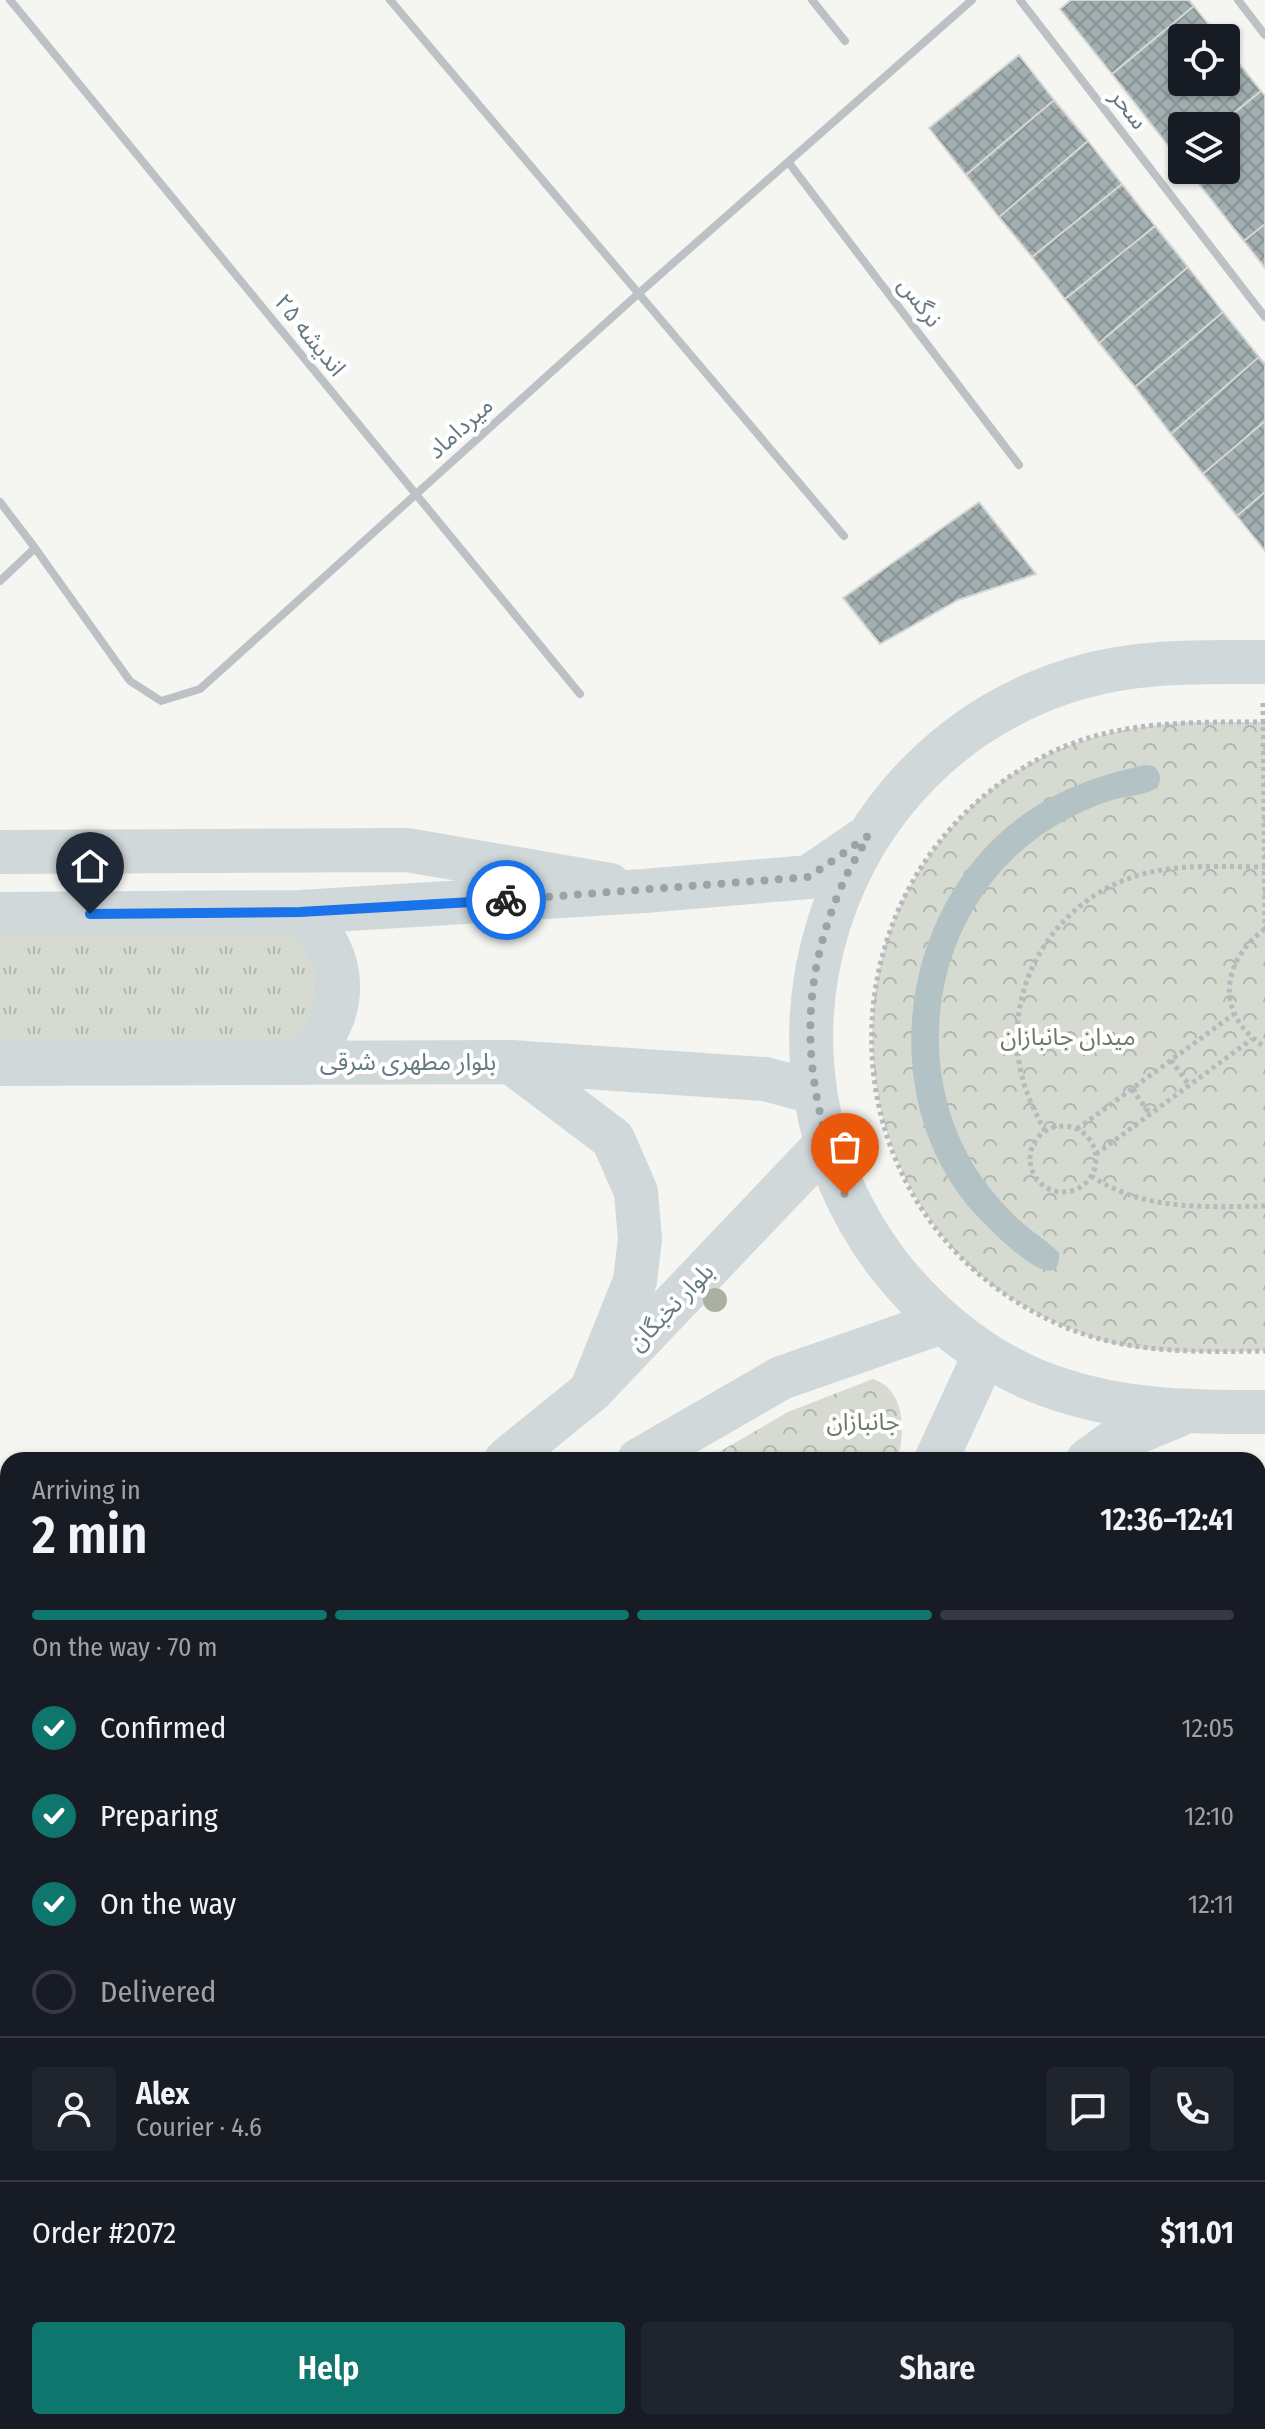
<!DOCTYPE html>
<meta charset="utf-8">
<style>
:root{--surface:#171b24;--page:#20242c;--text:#f1f3f6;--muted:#9ea1a6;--line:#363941;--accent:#0f766e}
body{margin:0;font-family:"Fira Sans Condensed","Noto Sans Arabic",sans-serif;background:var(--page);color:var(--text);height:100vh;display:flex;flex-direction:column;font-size:30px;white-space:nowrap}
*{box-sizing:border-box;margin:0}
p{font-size:26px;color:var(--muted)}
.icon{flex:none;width:44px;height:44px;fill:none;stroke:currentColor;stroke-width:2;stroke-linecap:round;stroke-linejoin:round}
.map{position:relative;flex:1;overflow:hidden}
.side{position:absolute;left:0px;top:1452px;width:1266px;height:978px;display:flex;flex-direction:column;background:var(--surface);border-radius:24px 24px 0 0;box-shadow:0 2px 6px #0004}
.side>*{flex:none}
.controls{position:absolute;left:1168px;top:24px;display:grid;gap:16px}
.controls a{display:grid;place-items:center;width:72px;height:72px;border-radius:8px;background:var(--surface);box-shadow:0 2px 6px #0004;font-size:40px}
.pin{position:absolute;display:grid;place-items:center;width:68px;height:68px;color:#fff;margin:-82px -34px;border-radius:50% 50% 50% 0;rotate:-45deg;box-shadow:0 0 8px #0007}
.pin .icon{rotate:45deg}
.courier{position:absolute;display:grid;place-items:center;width:80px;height:80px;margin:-40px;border:6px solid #1a73e8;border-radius:50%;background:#fff;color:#222;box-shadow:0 2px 10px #0007}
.head em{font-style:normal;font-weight:600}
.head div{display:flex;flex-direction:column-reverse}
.head{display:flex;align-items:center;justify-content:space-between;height:136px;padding:0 32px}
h1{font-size:52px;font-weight:600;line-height:60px}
.bar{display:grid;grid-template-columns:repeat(4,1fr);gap:12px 8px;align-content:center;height:96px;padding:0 32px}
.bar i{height:10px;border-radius:6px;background:var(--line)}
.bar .current{background:var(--accent)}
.bar p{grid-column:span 4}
.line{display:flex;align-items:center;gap:20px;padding:0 32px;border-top:2px solid var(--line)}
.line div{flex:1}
.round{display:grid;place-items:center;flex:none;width:84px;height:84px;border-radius:8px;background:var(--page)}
ol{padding:0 32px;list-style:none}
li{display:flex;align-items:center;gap:24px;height:88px}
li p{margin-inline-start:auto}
li .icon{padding:8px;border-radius:50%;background:var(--accent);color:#fff;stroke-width:4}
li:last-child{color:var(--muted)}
li i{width:44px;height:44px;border:4px solid var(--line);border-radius:50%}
.primary-button{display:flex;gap:16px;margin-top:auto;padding:16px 32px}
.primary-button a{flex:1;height:92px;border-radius:8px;background:var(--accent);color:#fff;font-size:32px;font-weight:600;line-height:92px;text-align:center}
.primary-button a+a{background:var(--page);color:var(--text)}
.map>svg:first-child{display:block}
</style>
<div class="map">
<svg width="1265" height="2429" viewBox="0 0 1265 2429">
<defs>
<pattern id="grass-tufts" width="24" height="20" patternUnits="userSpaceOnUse" patternTransform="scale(2)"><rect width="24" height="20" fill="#d6dad1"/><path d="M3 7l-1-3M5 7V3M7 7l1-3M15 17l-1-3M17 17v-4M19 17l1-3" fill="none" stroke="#b1b6af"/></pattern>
<pattern id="forest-crowns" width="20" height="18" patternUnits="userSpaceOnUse" patternTransform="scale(2)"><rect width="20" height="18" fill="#d6dad1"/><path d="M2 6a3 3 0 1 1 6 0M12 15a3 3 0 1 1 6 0" fill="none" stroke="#b1b6af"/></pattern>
<pattern id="building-cross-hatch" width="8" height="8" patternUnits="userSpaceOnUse" patternTransform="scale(2)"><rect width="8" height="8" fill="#a3aeb1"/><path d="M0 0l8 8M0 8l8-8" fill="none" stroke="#889395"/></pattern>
</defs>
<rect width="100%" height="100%" fill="#f5f5f1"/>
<path fill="url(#grass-tufts)" d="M0,914L316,927L318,1047L0,1064Z"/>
<path fill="url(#forest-crowns)" d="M1185,722H1265V1351C1210,1352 1150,1356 1097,1339C1055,1325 1014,1304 980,1275C857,1168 836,979 934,849C965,807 1007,772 1055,751C1097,733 1139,726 1185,722Z
M873,1379C905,1389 906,1432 897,1460H705L788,1412Z
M8,1934V2070L0,2076V1939Z"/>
<path fill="#b3c3c5" d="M1145,765L1154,766C1161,774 1162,779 1157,788C1145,795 1130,796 1116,799C1094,805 1070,817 1050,829C937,902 905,1059 978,1172C991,1191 1008,1211 1026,1226C1037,1235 1049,1242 1059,1253C1062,1302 996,1235 986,1225C876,1119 892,927 1004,830C1045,794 1093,776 1145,765Z"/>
<path fill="url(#building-cross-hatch)" stroke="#d6d6d4" stroke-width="2" d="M1071,0H1189L1194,6L1112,74L1060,9Z
M1194,6L1219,38H1182V82H1226V47L1261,91L1218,126H1182V155L1178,158L1112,74Z
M1019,55L1054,100L966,175L929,128Z
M1261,91L1265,96V224L1244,241L1188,170H1226V126H1218Z
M1054,100L1088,141L999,217L966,175Z
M1088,141L1122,184L1032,257L999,217Z
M1122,184L1155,226L1065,299L1032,257Z
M1265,224V268L1244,241Z
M1155,226L1188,267L1099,343L1065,299Z
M1188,267L1223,312L1135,387L1099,343Z
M1223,312L1259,357L1171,434L1135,387Z
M1259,357L1265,364V421L1203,474L1171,434Z
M1265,421V492L1237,516L1203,474Z
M1265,492V551L1237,516Z
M979,502L1036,574L958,600L880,644L843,598Z
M1265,2056V2141H1258V2057Z
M1258,2190H1265V2274H1258Z
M1258,2383H1265V2429H1245L1244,2422H1258Z
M901,2422H949V2429H901Z
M950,2422H998V2429H950Z
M999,2422H1047V2429H999Z
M1047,2422H1095V2429H1048Z
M1095,2422H1144V2429H1096Z
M1147,2422H1195V2429H1147Z
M1195,2422H1243L1244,2429H1195Z"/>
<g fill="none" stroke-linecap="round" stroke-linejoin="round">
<path stroke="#b6babc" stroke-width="5" stroke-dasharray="4 4" stroke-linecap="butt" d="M1263,703L1265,929
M1265,722C1192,722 1119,720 1052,752C810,870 811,1213 1058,1324C1124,1354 1194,1352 1265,1351
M1265,929C1220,962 1215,1015 1265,1047
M1171,1060L1189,1085
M1132,1089L1150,1114
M1030 1159a33 33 0 1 1 66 0a33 33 0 1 1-66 0Z
M1077,1129L1234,1014
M1045,1131C1033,1109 1023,1087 1019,1062C1006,980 1058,900 1136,876C1177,863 1223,867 1265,867
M1096,1154L1252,1039
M1091,1176C1145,1211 1203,1207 1265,1206"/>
<path stroke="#bbc1c4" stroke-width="8" d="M10,0L580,694
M390,0L844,536
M812,0L845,41
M1020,0L1265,317
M1238,0L1265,35
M789,163L1019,465
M0,502L35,548L130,681L161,701L200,689L638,294L972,0
M0,581L35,548
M1258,1650H1265
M0,1696H8
M1258,1974H1265
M0,2105L8,2100
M0,2215L8,2216
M1258,2301H1265"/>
<path stroke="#d1d8da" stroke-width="44" d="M0,852L407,850L610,885
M506,1460L591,1391L826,1144
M639,1460L781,1378L942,1322
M0,1821L8,1816
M0,1909L8,1903"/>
<path stroke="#d1d8da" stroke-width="44" d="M1265,662C1202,662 1139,660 1078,678C827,752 730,1057 888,1264C926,1313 977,1356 1034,1380C1113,1412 1182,1412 1265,1412
M300,912C351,957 350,1015 302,1062
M0,914L300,912L644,891L809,877L863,840
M511,1062L613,1139L636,1192L640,1239L635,1281L591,1391
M0,1064L511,1062L765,1079L814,1092
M936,1460L985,1354
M1088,1460L1113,1442L1179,1415
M665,2429L666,2422
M766,2429L767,2422"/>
</g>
<circle fill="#aab1a3" cx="715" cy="1300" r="12"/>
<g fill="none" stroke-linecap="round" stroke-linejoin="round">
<path stroke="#97a5a9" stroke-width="8" stroke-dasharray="0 14.4" d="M506,900L809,877L868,836C860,852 849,868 842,885C795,994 804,1086 845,1195"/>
<path stroke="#1a73e8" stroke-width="10" d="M90,914L300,912L506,900"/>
</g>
<g text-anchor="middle" stroke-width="8" stroke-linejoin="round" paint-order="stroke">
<g font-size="24" fill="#657a82" stroke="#fff">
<text transform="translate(1129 109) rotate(52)" y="8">سحر</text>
<text transform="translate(920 302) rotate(53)" y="8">نرگس</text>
<text transform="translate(310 335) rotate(51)" y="8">اندیشه ۲۵</text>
<text transform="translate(460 428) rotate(-42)" y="8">میرداماد</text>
<text x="408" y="1070">بلوار مطهری شرقی</text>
<text transform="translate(671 1307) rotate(-46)" y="8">بلوار نخبگان</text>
</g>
<g font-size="24" fill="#6c7963" stroke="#fff">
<text x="1068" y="1045">میدان جانبازان</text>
<text x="863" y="1430">جانبازان</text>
</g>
</g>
</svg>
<div class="controls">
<a><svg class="icon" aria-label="locate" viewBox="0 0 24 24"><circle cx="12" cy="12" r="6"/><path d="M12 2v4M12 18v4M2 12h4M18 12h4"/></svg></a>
<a><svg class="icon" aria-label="layers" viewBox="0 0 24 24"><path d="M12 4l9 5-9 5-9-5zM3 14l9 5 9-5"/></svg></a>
</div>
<div class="pin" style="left:845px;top:1195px;background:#ea580c"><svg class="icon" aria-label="bag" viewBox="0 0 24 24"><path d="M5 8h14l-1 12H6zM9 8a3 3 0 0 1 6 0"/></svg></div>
<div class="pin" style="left:90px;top:914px;background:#1f2937"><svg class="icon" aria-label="home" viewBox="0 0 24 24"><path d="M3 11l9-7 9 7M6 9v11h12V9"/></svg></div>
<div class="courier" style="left:506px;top:900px"><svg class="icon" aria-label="bike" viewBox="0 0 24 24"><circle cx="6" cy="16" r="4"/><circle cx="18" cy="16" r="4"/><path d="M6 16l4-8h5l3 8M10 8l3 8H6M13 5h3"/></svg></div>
<section class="side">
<div class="head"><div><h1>2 min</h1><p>Arriving in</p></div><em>12:36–12:41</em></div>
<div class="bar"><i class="current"></i><i class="current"></i><i class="current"></i><i></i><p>On the way · 70 m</p></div>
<ol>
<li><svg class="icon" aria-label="check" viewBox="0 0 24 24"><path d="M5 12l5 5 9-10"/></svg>Confirmed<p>12:05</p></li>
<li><svg class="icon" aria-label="check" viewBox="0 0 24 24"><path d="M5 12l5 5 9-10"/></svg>Preparing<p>12:10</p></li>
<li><svg class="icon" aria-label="check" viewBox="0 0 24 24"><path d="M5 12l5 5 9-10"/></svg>On the way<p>12:11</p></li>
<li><i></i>Delivered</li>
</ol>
<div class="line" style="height:144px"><a class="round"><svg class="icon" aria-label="person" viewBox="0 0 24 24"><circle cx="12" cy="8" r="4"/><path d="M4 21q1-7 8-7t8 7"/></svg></a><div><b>Alex</b><p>Courier · 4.6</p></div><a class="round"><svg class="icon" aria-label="chat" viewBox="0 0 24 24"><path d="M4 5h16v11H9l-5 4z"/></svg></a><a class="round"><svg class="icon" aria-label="phone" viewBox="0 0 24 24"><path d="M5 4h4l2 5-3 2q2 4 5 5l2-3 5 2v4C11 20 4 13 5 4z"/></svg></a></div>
<div class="line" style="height:104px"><div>Order #2072</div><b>$11.01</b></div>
<div class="primary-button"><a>Help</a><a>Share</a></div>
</section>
</div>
